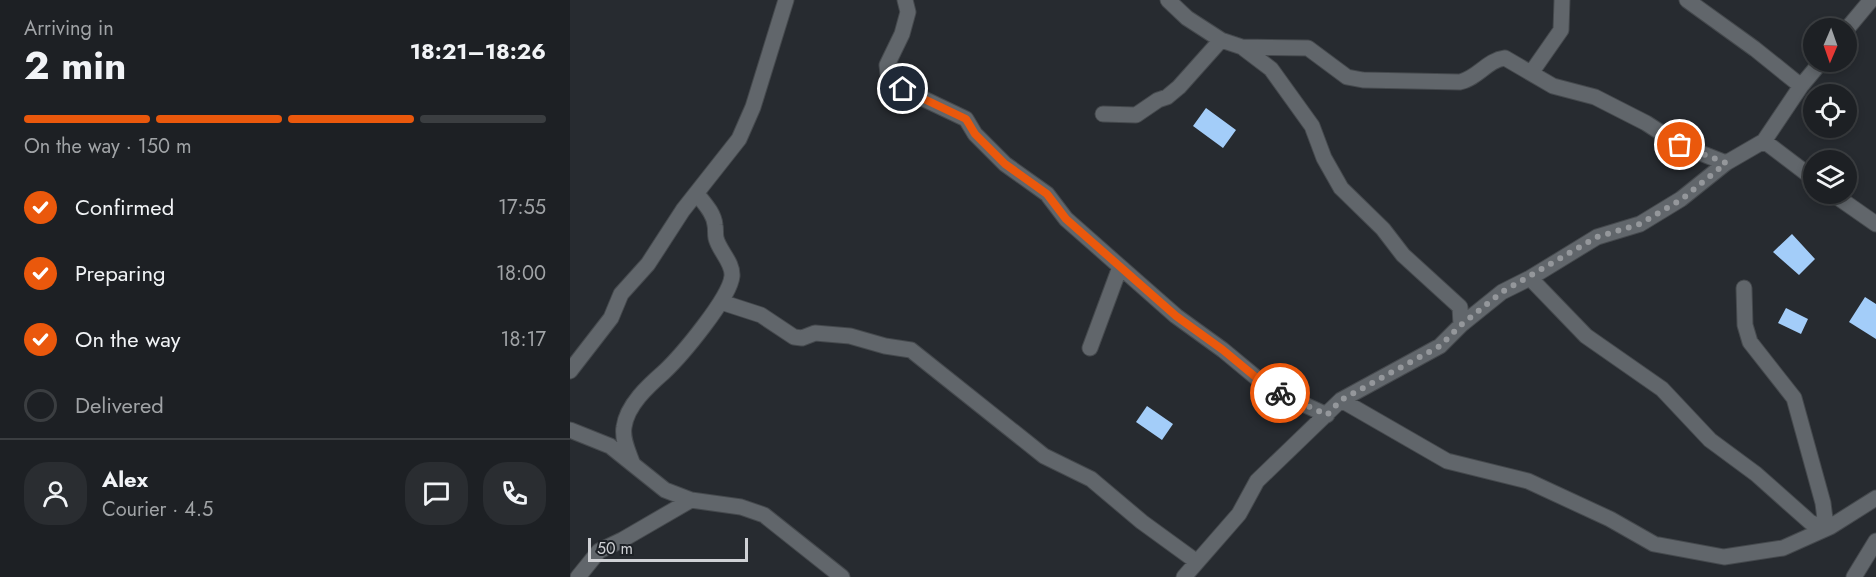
<!DOCTYPE html>
<meta charset="utf-8">
<style>
:root{--surface:#1d2024;--page:#2a2d31;--text:#f1f3f6;--muted:#a0a3a6;--line:#3b3e41;--accent:#ea580c}
body{margin:0;font-family:Jost,sans-serif;background:var(--page);color:var(--text);height:100vh;display:flex;flex-direction:column;font-size:22px;white-space:nowrap}
*{box-sizing:border-box;margin:0}
p{font-size:20px;color:var(--muted)}
.icon{flex:none;width:33px;height:33px;fill:none;stroke:currentColor;stroke-width:2;stroke-linecap:round;stroke-linejoin:round}
.map{position:relative;flex:1;overflow:hidden}
.sheet{display:flex;flex-direction:column;background:var(--surface);width:570px}
.sheet>*{flex:none}
.needle{width:39px;rotate:182deg}
.buttons{position:absolute;left:1233px;top:18px;display:grid;gap:12px}
.buttons a{display:grid;place-items:center;width:54px;height:54px;border-radius:50%;background:var(--surface);box-shadow:0 3px 9px #0003,0 0 0 2px var(--line);font-size:30px}
.scale{position:absolute;left:18px;bottom:15px;width:160px;box-sizing:border-box;padding-left:6px;border:3px solid #cfd1d5;border-top:0;font-size:16px;line-height:21px;white-space:nowrap;color:#cfd1d5;-webkit-text-stroke:4px #1d2126;paint-order:stroke}
.pin{position:absolute;display:grid;place-items:center;width:51px;height:51px;color:#fff;margin:-26px;border:3px solid #fff;border-radius:50%;box-shadow:0 2px 6px #0007}
.courier{position:absolute;display:grid;place-items:center;width:60px;height:60px;margin:-30px;border:4px solid #ea580c;border-radius:50%;background:#fff;color:#222;box-shadow:0 2px 8px #0007}
.summary em{font-style:normal;font-weight:700}
.summary div{display:flex;flex-direction:column-reverse}
.summary{display:flex;align-items:center;justify-content:space-between;height:102px;padding:0 24px}
h1{font-size:39px;font-weight:700;line-height:45px}
.bar{display:grid;grid-template-columns:repeat(4,1fr);gap:9px 6px;align-content:center;height:72px;padding:0 24px}
.bar i{height:8px;border-radius:4px;background:var(--line)}
.bar .current{background:var(--accent)}
.bar p{grid-column:span 4}
.line{display:flex;align-items:center;gap:15px;padding:0 24px;border-top:2px solid var(--line)}
.line div{flex:1}
.round{display:grid;place-items:center;flex:none;width:63px;height:63px;border-radius:24px;background:var(--page)}
ol{padding:0 24px;list-style:none}
li{display:flex;align-items:center;gap:18px;height:66px}
li p{margin-inline-start:auto}
li .icon{padding:6px;border-radius:50%;background:var(--accent);color:#fff;stroke-width:4}
li:last-child{color:var(--muted)}
li i{width:33px;height:33px;border:3px solid var(--line);border-radius:50%}
main{display:flex;flex:1;min-height:0}
.map>svg:first-child{display:block}
</style>
<main>
<section class="sheet">
<div class="summary"><div><h1>2 min</h1><p>Arriving in</p></div><em>18:21–18:26</em></div>
<div class="bar"><i class="current"></i><i class="current"></i><i class="current"></i><i></i><p>On the way · 150 m</p></div>
<ol>
<li><svg class="icon" aria-label="check" viewBox="0 0 24 24"><path d="M5 12l5 5 9-10"/></svg>Confirmed<p>17:55</p></li>
<li><svg class="icon" aria-label="check" viewBox="0 0 24 24"><path d="M5 12l5 5 9-10"/></svg>Preparing<p>18:00</p></li>
<li><svg class="icon" aria-label="check" viewBox="0 0 24 24"><path d="M5 12l5 5 9-10"/></svg>On the way<p>18:17</p></li>
<li><i></i>Delivered</li>
</ol>
<div class="line" style="height:108px"><a class="round"><svg class="icon" aria-label="person" viewBox="0 0 24 24"><circle cx="12" cy="8" r="4"/><path d="M4 21q1-7 8-7t8 7"/></svg></a><div><b>Alex</b><p>Courier · 4.5</p></div><a class="round"><svg class="icon" aria-label="chat" viewBox="0 0 24 24"><path d="M4 5h16v11H9l-5 4z"/></svg></a><a class="round"><svg class="icon" aria-label="phone" viewBox="0 0 24 24"><path d="M5 4h4l2 5-3 2q2 4 5 5l2-3 5 2v4C11 20 4 13 5 4z"/></svg></a></div>
</section>
<div class="map">
<svg width="1306" height="577" viewBox="0 0 1306 577">
<rect width="100%" height="100%" fill="#272b30"/>
<path fill="#a3cdf9" d="M636,108L666,130L653,148L623,126Z
M1222,234L1245,259L1229,275L1203,252Z
M1295,297L1306,304V339L1279,322Z
M1216,308L1238,319L1231,334L1208,323Z
M577,406L603,424L592,440L566,422Z"/>
<g fill="none" stroke-linecap="round" stroke-linejoin="round">
<g stroke="#45494d" stroke-width="17">
<path id="minor" d="M335,0L338,12L332,34L317,65L318,74L323,80L333,89L396,119L405,134L435,164L477,194L496,219L606,316L653,350L700,389L757,415
M598,0L617,18L651,40L672,47L701,69L742,126L754,158L771,188L813,229L833,255L890,307L891,325
M1117,0L1185,49L1231,86
M1276,30L1301,0
M672,47L738,48L777,77L793,80L890,82C908,78 917,60 935,58L983,86L1025,97L1076,123L1110,145L1156,163
M961,73L991,30L992,0
M533,114L566,115L588,100L597,97L609,87L651,40
M1194,141L1244,179
M1263,194L1306,224
M960,278L1016,336L1092,389L1140,440L1186,474L1240,522L1248,526L1255,519
M1174,288L1175,325L1180,342L1224,398L1253,503L1255,519L1259,525
M151,302L191,315L224,337L232,338L245,333L280,336L315,346L341,350L474,456L521,479L572,522L627,562
M520,348L550,267
M0,371L41,318L51,294L78,264L113,210L169,139L183,107L216,0
M771,400L877,461L958,481L1040,519L1084,544L1154,557L1213,548L1260,527L1306,498
M0,430L40,446L95,490L121,500L171,507L194,515L272,577
M62,462C58,451 52,439 54,427C57,405 78,386 94,372C111,356 160,298 162,276C163,262 149,251 146,238C145,234 146,229 145,225C144,213 134,203 127,194
M8,577L29,551L52,540L121,500
M614,577L669,514L687,481L771,400L870,346L891,325L932,292L960,278L1027,237L1070,224L1111,199L1156,163L1194,141L1231,86L1251,62
M1284,577L1306,541"/>
</g>
<use href="#minor" stroke="#61666b" stroke-width="15"/>
</g>
<g fill="none" stroke-linecap="round" stroke-linejoin="round">
<path stroke="#94979b" stroke-width="6" stroke-dasharray="0 10.8" d="M710,393L757,415L771,400L870,346L891,325L932,292L1027,237L1070,224L1112,199L1156,163L1110,145"/>
<path stroke="#ea580c" stroke-width="8" d="M333,89L396,119L405,134L435,164L477,194L496,219L606,316L653,350L700,389L710,393"/>
</g>
</svg>
<div class="buttons">
<a><svg class="needle" viewBox="-14 -14 28 28"><path d="M0-13l5 13h-10z" fill="#e53935"/><path d="M0 13l5-13h-10z" fill="#a0a3a6"/></svg></a>
<a><svg class="icon" aria-label="locate" viewBox="0 0 24 24"><circle cx="12" cy="12" r="6"/><path d="M12 2v4M12 18v4M2 12h4M18 12h4"/></svg></a>
<a><svg class="icon" aria-label="layers" viewBox="0 0 24 24"><path d="M12 4l9 5-9 5-9-5zM3 14l9 5 9-5"/></svg></a>
</div>
<div class="scale">50 m</div>
<div class="pin" style="left:1110px;top:145px;background:#ea580c"><svg class="icon" aria-label="bag" viewBox="0 0 24 24"><path d="M5 8h14l-1 12H6zM9 8a3 3 0 0 1 6 0"/></svg></div>
<div class="pin" style="left:333px;top:89px;background:#1f2937"><svg class="icon" aria-label="home" viewBox="0 0 24 24"><path d="M3 11l9-7 9 7M6 9v11h12V9"/></svg></div>
<div class="courier" style="left:710px;top:393px"><svg class="icon" aria-label="bike" viewBox="0 0 24 24"><circle cx="6" cy="16" r="4"/><circle cx="18" cy="16" r="4"/><path d="M6 16l4-8h5l3 8M10 8l3 8H6M13 5h3"/></svg></div>
</div>
</main>
